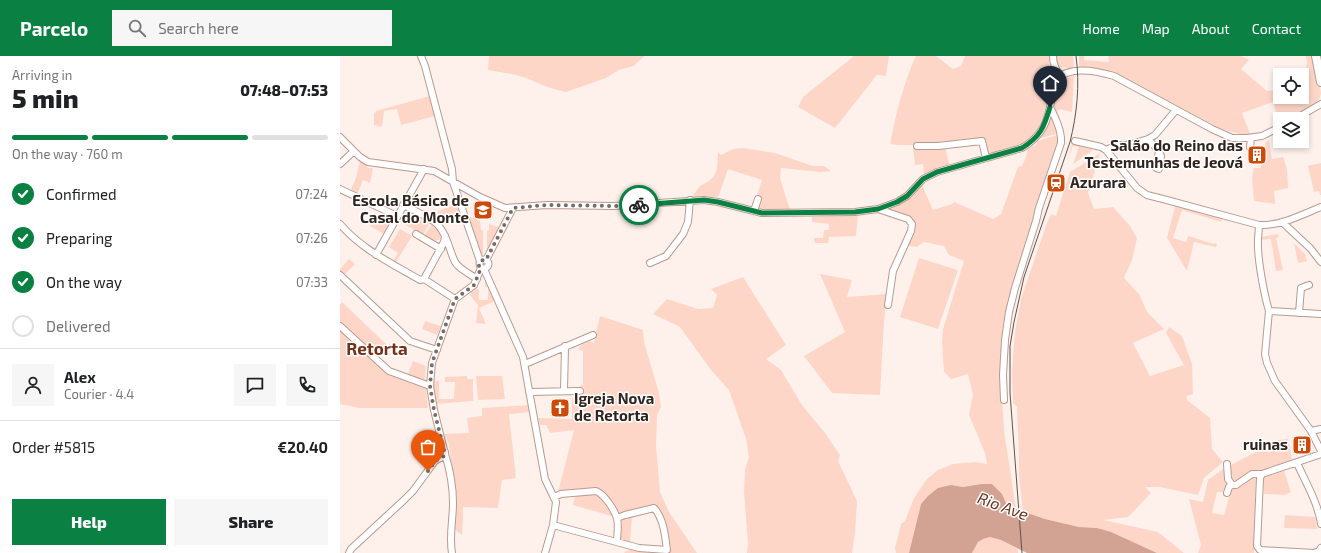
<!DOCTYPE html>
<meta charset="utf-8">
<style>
:root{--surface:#fff;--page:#f6f6f6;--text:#202124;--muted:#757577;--line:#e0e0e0;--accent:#0b8043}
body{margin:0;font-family:"Exo 2",sans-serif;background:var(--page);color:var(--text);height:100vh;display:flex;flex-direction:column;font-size:15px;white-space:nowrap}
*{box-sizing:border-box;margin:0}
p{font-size:13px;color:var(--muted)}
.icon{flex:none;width:22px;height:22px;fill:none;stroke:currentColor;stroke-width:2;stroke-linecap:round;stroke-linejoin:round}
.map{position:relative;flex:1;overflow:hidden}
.details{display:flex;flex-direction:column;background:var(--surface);width:340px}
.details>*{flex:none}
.tools{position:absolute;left:933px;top:12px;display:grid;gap:8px}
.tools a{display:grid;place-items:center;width:36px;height:36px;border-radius:0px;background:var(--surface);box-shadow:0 2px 6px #0003;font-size:20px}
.pin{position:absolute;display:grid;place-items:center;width:34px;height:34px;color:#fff;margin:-41px -17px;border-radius:50% 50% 50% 0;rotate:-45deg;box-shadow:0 0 4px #0007}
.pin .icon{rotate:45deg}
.courier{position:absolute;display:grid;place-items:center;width:40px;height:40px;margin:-20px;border:3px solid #0b8043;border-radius:50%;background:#fff;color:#222;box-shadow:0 1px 5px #0007}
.overview em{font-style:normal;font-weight:800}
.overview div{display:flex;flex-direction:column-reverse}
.overview{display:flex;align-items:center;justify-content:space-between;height:68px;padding:0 12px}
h1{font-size:26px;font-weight:800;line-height:30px}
.bar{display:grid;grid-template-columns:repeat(4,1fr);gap:6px 4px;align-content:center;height:48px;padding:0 12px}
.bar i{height:5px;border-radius:3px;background:var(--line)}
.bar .current{background:var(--accent)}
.bar p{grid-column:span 4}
.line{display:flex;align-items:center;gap:10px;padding:0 12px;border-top:1px solid var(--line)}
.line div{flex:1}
.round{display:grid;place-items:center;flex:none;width:42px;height:42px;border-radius:0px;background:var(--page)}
ol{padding:0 12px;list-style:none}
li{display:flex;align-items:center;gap:12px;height:44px}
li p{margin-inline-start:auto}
li .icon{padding:4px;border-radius:50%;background:var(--accent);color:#fff;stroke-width:4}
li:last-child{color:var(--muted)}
li i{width:22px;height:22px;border:2px solid var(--line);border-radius:50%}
.cta{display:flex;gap:8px;margin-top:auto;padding:8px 12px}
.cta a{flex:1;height:46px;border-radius:0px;background:var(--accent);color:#fff;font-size:16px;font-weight:800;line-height:46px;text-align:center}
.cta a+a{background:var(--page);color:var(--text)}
header{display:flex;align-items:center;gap:24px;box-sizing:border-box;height:56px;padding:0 20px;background:var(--accent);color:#fff}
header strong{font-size:19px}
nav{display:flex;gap:22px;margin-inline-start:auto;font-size:14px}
.search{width:280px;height:36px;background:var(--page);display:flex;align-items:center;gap:10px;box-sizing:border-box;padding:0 14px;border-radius:0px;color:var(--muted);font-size:15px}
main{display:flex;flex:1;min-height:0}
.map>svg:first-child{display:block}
</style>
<header>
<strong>Parcelo</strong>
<div class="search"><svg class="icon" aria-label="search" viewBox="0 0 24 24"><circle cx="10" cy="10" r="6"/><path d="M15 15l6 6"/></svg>Search here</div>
<nav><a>Home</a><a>Map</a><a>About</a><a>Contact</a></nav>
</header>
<main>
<section class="details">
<div class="overview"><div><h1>5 min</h1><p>Arriving in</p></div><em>07:48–07:53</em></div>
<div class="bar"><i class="current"></i><i class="current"></i><i class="current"></i><i></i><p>On the way · 760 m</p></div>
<ol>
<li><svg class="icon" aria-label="check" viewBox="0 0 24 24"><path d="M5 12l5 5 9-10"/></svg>Confirmed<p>07:24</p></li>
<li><svg class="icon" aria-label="check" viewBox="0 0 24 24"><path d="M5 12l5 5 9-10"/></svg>Preparing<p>07:26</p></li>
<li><svg class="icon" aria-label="check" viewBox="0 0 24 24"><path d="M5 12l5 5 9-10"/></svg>On the way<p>07:33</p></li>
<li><i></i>Delivered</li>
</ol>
<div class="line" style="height:72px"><a class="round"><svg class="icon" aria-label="person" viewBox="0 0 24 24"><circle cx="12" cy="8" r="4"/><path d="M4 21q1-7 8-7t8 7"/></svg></a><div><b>Alex</b><p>Courier · 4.4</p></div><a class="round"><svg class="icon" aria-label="chat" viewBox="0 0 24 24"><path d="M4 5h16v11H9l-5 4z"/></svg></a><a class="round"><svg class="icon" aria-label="phone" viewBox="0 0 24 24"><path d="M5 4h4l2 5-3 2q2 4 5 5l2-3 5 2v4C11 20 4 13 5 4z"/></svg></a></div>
<div class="line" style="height:52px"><div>Order #5815</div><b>€20.40</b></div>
<div class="cta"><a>Help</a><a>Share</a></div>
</section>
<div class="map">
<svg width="981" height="497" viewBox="0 0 981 497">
<rect width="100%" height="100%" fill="#fef1ec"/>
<path fill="#fed6c8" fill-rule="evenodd" d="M149,0H304L294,10L279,14L266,22L226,36L207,31L186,22L172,18L148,14Z
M514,0H549L546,20L537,19L495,72L458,51L463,41Z
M576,0H596L613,13L621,10L625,0H709V7L713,20L702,66L698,73L691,82L680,90L647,99L644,84L598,89L579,88L577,87L574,89H558L550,88C556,58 563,28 576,0Z
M716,0H733L734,12C728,12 722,13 717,9Z
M739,0H744V4L769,6L768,0H901L909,4L901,13L927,35L940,34V41H962V25L964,24L967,7L966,0H973L981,37L980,41L978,45L946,63H940L939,67L933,46L902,57L910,78H900L881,73L779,19C766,14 754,13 739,12Z
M725,20H734L732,56L719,53L717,56L713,51C716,40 717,29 725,20Z
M90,40L95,60L61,69L57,53L44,55L42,71L34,69V58L36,55Z
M712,61L717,78L701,82L706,74L711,62Z
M717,79H719L720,82L672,232L662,287V342L664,375L676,453L666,447L662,438L630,430L623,431L611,429L581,448L569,497H556L555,492L561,468L565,465L574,442L587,423L598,414L613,408L635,406L647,408L645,397L629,359L633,339L628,318L611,323L604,316L602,286L603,273L624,205L609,199L604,190L584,186L577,191L569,190L567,187L573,165L547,154L548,152L568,142L582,129L593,154L612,148L614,146L653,163L661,158L678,111L682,110L686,101L688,92L695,90L698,85Z
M929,84L932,103L943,101L947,113L948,132L934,135L935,148L914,145L912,121L914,112H921V106L927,104L925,87Z
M732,88L753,94L733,108L739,91L733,90L727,104Z
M605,91L610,111L584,119L583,108L575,109L573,92H597Z
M402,92L435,97L473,110H484L491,115L480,116L441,112L440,122L449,151L453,155L419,154L418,152L421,142L417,139L422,124L388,113L379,139L377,141H352L360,130L369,125L374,120L377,113L378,96L381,99L393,93Z
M760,97L748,137L754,153L773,151L790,170L797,182L792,204L784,222L799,238L807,256L824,273L793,287L810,320L844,309L826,277L829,271L842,280L852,308L853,338L846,340L847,344L870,362L872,393L883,406L864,422L858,439L820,431H805L811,437L788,461L763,464L818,476L844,497H817L807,492L757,472L739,471L705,463L683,456L679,419V400L677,351L673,347L672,317L675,276L681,243L707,167L711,158L716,160L730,116Z
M20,105L26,108L28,112H33L30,127L23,124L17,139L10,136L16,122Z
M981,107V139H980L979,135L974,136L968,110Z
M117,148L120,154L118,155L120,161L103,167L104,172L98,166L89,160L98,158V155Z
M835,150L883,161L881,166L842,154L833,182L846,186L848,180L874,188L875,187L877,188L876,191L854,186L847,215L827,182Z
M68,156L89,168L83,179L62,167Z
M518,158L516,180L489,181L488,187H475L474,182H483L484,174H489V168L472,166V161L491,160V159Z
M128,160L140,165L141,174H143V199L141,198Z
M35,162L49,170L44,178L30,170Z
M92,168C97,171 101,177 100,183C95,187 90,183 84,180Z
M149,168L161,172L147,198V175L149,174Z
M60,173L72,180L55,208L45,202L46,200L53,205L58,197L49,191Z
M938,178L939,181L936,182L943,214L936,215L931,183L920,184V181Z
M954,187L965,198L967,205L958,207Z
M579,202L618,214L598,273L560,261Z
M9,203L15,208L4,219L0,215V213Z
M480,218L512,224L507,241L547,238L544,265L540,339L492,337L464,300L505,276Z
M145,220L155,244L153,245V246L139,252L146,268L136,267L138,249L130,239L132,238L130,236L135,232L139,234V244H148V231H145Z
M403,221L446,289L426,303L441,314L462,349L485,377L500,399L498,405L517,445L515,476L512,497H407L408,487L404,436L405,414L409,401L406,383L389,334L371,314L340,271L313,258L327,243L358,253L373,252L377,239L371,233Z
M2,246L49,291L39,302L0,265V249Z
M260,260L303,274L304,286L319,337L321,351L317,359L316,390L320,436L329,456L357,497H284L286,495L299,492L327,494L322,468L314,452L277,462L261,437L218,436L234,374L210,377L206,369H200L198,362L232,363V342H237V340H242L244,331H240V329H243V295L239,294V291L243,288L250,285L254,287Z
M85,265L101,270L97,279L82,273Z
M0,274L48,319L86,333L88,352H19L0,348Z
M73,305L86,310L85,322L84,324L68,318Z
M127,320V323H133V345L95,348L93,325H99V343H114L115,326H105V321Z
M136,320H162L165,343L138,344Z
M189,349L190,356L169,358L176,422L162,424L158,452L123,451V463L122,479L114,473L115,444L109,388L104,378L129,377L127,362L142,360V352Z
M948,383L952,404L919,415L916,422L914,497H858L861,489L849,443L863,446L868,424L883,413L939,384ZM877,436H886L890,438L884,459L872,457Z
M944,415L951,436L945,439L924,438L923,424L925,421Z
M256,438L264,444L275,461L233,449L235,440Z
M945,459L975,461L977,473L944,472Z
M292,460L290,488L279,485L281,463Z
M650,481L661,484L678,493V497H632C637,487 639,483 650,481Z"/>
<path fill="#d2a292" d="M642,428H652L662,438L666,447L676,453L705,463L739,471L757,472L771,476L817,497H687L661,484L650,481L643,483L638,486L632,497H569L581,448L588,440L598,432L611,429L623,431Z"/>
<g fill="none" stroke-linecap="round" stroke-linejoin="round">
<g stroke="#b99a8f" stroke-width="8">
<path id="minor" d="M81,0L85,10L112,113L113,126L140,205
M713,0C713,8 715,13 720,19
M955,63L981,48
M0,81L20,101L28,106L94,115L140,141L165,152L207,149L273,150L364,144L378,146L422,157L515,156L538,153L557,146L567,140L583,123L597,116L682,92C711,75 708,54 716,24C729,9 757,15 774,20L872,73L892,82H907L922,80L940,71
M808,83L819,95L816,112L819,113L821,100L819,95
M735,85L761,91L766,94L797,132L807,139L823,143L919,169C941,170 961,159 981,151
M577,90H598L642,85L646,102
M910,91L911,82
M766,94L777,89H788L808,83L815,79L836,54
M0,108L14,95
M0,133L57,160
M63,149C73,154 92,162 98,169C108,180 109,194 115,206C119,213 130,218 137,223
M538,153L568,163L572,168L571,175L553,215L548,249
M414,155L418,143
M942,166L970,192L981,206
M0,168C21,193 51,207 80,224L84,223L115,243
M919,169C919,174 918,179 918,184C917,201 924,238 929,255L925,298L927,307L935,325L971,375L981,395
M76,178L101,193
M36,199L84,113
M139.5 208a4.5 4.5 0 1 1 9 0a4.5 4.5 0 1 1-9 0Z
M146,204L173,152
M310,207L326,200L343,178L348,166L350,144
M144,213L183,301L205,423L216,446L213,469L205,497
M0,219L70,285L97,294
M84,223L104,186L105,180
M929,255L981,258
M959,257L961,232L969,229
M0,270L49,315L90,330
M185,308L253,279
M224,335L225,290
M189,336L240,335
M664,344L663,319L665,284L669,256L675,232L696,165L699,152L721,87C722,75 715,61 710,51
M971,375L981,373
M104,394L94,354L90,330L92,307L115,243L134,229L141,212
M105,398C110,414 113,430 113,447C113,464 109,480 112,497
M981,398L922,418L920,422L917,490L920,494L974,497L979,495L981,492
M957,407C966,427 978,447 981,468
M887,408L888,423L892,429H896L912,418H922
M887,437L889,431L892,429
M214,441L221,438L256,435C264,438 275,454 277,463C279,469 277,479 277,486
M213,469L299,492L327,494C325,480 324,463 314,452L285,459L277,462
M9,497L11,493L63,445L73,435L95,405L104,400L105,396L103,393L100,395L99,397L100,401"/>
</g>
<g stroke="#b99a8f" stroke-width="10">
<path id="major" d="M976,0L981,26"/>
</g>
<use href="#minor" stroke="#fff" stroke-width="6"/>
<use href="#major" stroke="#fff" stroke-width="8"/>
<path stroke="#5f534e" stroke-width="1" d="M682,497L670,337V290L674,266L684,221L730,86C737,58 740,29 736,0"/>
</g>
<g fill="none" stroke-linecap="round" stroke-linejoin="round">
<path stroke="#786c67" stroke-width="4" stroke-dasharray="0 7.2" d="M88,415C92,410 96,402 103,401L105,398L94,354L90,330L92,307L115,243L134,229L141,212L139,210V207L143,204H146L173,152L207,149L273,150L299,149"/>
<path stroke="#0b8043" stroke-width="5" d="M299,149L364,144L378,146L422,157L515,156L538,153L557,146L567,140L583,123L597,116L682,92C701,80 704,71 710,51"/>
</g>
<defs>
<g id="building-square" transform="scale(1)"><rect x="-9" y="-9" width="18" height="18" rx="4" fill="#ce4906" stroke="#fff"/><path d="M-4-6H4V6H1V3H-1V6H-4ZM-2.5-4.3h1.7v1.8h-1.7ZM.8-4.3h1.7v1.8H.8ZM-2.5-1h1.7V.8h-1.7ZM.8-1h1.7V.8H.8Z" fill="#fff"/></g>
<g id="station-square" transform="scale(1)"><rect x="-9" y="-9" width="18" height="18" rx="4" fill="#ce4906" stroke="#fff"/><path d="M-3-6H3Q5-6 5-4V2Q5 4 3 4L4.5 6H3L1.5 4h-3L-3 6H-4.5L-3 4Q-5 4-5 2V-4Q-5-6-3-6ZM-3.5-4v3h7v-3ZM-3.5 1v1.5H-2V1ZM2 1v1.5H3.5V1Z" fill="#fff"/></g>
<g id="school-square" transform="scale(1)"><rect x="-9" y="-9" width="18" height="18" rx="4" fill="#ce4906" stroke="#fff"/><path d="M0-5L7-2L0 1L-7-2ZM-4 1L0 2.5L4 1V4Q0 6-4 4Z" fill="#fff"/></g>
<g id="church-square" transform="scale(1)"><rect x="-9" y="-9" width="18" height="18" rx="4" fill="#ce4906" stroke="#fff"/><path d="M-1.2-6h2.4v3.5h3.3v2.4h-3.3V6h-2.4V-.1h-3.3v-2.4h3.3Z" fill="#fff"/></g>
</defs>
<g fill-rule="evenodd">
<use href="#building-square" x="917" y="99"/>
<use href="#station-square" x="716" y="127"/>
<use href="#school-square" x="143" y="154"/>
<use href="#church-square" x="220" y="352"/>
<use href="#building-square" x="962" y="389"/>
</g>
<g text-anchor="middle" stroke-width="3" stroke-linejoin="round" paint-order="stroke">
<g font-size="15" font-weight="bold" fill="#30241f" stroke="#fff" text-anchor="end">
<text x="903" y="95">Salão do Reino das<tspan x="903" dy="17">Testemunhas de Jeová</tspan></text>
<text x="730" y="132" text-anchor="start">Azurara</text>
<text x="129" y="150">Escola Básica de<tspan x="129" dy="17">Casal do Monte</tspan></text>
<text x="234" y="348" text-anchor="start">Igreja Nova<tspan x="234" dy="17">de Retorta</tspan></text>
<text x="948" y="394">ruinas</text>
</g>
<g font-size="16" font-style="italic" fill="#6e321d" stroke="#fff">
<text transform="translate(663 450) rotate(20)" y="6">Rio Ave</text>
</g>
<g font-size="17" font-weight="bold" fill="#733119" stroke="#fff">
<text x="37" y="299">Retorta</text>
</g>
</g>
</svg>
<div class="tools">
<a><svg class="icon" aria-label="locate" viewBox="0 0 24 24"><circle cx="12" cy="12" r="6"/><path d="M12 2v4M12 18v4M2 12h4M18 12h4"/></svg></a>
<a><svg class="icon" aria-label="layers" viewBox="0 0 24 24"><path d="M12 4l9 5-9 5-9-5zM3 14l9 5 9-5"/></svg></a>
</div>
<div class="pin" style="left:88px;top:415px;background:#ea580c"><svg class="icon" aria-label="bag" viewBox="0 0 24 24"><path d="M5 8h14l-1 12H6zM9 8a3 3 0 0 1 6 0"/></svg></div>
<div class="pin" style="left:710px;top:51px;background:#1f2937"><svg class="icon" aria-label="home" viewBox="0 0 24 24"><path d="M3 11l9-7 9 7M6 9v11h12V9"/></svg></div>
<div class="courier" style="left:299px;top:149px"><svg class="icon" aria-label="bike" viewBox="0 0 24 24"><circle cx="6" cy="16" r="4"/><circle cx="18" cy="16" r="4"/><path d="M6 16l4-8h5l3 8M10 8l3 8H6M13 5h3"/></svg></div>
</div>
</main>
